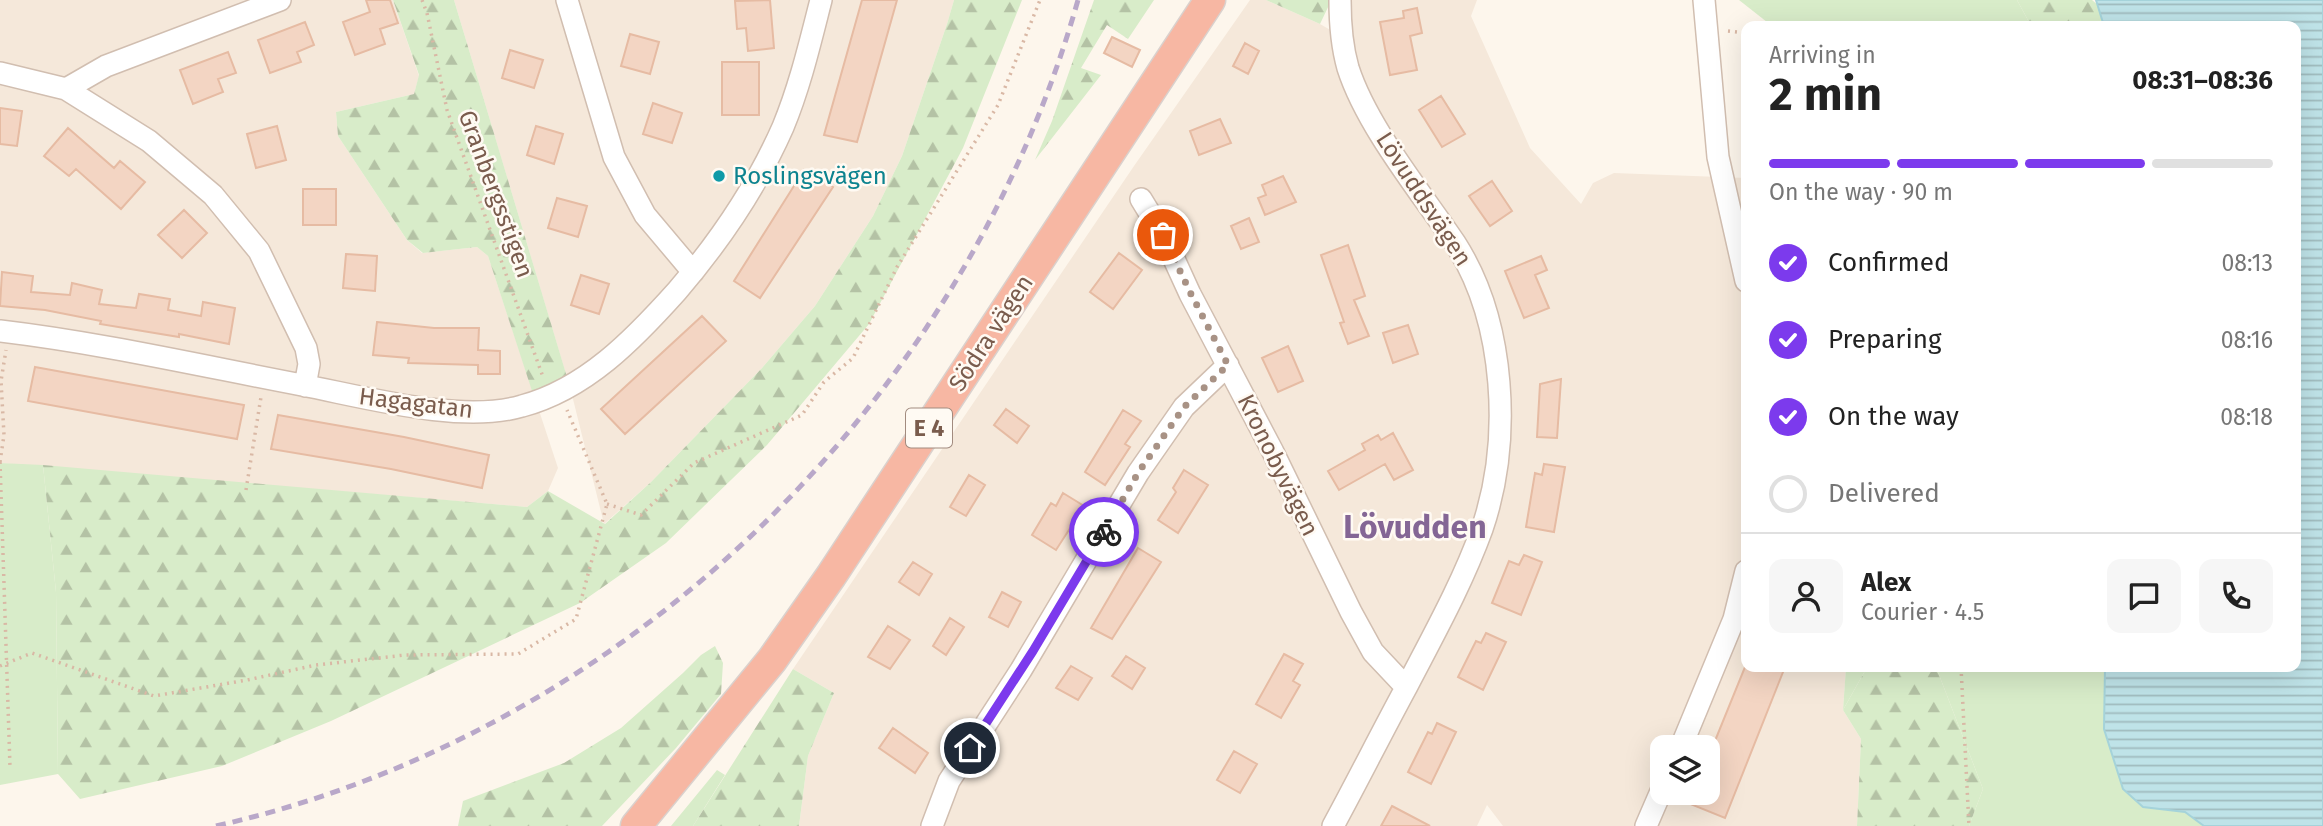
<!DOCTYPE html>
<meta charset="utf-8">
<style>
:root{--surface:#fff;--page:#f6f6f6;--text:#222;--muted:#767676;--line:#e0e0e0;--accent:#7c3aed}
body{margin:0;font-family:"Fira Sans",sans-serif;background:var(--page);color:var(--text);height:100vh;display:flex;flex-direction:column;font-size:26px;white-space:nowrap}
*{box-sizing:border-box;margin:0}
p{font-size:23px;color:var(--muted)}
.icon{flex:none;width:38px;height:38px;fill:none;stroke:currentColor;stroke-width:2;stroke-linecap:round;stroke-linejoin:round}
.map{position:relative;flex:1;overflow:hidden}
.panel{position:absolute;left:1741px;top:21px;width:560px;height:651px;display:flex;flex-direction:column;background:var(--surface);border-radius:14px;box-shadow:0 7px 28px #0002}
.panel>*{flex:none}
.buttons{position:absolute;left:1650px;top:735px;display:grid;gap:14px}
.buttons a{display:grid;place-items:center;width:70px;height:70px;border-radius:14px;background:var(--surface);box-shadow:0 7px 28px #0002;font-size:35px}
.pin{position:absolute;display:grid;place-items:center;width:60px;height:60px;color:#fff;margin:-30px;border:4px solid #fff;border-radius:50%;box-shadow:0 2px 7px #0007}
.courier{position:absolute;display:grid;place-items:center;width:70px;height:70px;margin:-35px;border:5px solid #7c3aed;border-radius:50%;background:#fff;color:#222;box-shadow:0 2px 9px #0007}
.overview em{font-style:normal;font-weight:700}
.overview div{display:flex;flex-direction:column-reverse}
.overview{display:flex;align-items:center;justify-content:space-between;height:119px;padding:0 28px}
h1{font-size:46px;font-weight:700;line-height:52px}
.bar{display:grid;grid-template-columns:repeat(4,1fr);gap:10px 7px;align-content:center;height:84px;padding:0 28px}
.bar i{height:9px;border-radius:5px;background:var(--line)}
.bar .on{background:var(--accent)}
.bar p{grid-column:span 4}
.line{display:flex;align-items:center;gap:18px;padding:0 28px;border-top:2px solid var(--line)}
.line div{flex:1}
.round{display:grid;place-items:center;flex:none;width:74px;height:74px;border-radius:14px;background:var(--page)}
ol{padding:0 28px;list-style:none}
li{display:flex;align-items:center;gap:21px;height:77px}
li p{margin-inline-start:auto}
li .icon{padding:7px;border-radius:50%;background:var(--accent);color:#fff;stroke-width:4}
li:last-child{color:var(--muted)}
li i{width:38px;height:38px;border:4px solid var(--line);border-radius:50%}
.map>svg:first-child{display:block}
</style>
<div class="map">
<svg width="2323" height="826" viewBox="0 0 2323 826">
<defs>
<pattern id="forest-firs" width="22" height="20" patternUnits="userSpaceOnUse" patternTransform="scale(1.75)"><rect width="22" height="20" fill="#d8ecc9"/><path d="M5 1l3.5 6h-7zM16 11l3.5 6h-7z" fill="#b4c2a5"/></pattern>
<pattern id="water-rules" width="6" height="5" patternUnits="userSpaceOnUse" patternTransform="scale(1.75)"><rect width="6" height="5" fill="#bfe3e8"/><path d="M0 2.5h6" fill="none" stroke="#a0bbbe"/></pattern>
</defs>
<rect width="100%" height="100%" fill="#fdf6ec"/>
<path fill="#f5e8da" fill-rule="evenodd" d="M0,0H393L419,76L414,94L336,112L338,136L407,240L422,253L477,247L488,256L558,468L548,491L527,507L0,463Z
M454,0H954L947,24L902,156L873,216L815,306L762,368L651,482L604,524L571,391Z
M1250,0H1266L1320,24L1339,35L1337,0H1477L1471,16L1530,148L1581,204L1593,183L1614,173L1746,178V667H1846L1843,710L1861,739L1857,826H1503L1487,805L1477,826H799L808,756L834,693L793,669L1134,166ZM1662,747H1708V793H1662Z"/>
<path fill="#d8ecc9" d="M1739,0H2017L2029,22L2026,26H1772Z
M0,463L43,465L56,592L58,774L0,785Z
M1846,667H1880L1866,669L1843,710Z
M1936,667H2105L2104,729L2143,807L2185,812L2204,826H1969L1983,789Z
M717,770L725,775L693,826H671Z"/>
<path fill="url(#forest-firs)" d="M393,0H454L567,377L532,391L488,256L477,247L423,253L407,240L338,136L336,112L414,94L419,75Z
M954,0H1022L963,148L869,324L767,445L666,543L580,603L331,721L222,766L80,799L58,774L56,592L43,465L527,507L548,491L605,524L651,482L762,368L815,306L873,216L902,156L947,24Z
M1094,0H1154L1128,39L1107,25L1081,68L1101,75L1035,160L1052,121Z
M1266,0H1330V3L1320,24Z
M2017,0H2092L2099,6L2104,26H2026L2029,22Z
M715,646L723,663L721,694L676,748L602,826H458L463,801L564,763L621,728L683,673L701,655Z
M1880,667H1936L1983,789L1969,826H1857L1861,739L1843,710L1866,669Z
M793,669L834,693L808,756L799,826H693Z"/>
<path fill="url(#water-rules)" stroke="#a5d3da" stroke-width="2" d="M2096,0H2323V826H2204L2185,812L2143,807L2123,789L2104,729L2105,667H2296V26H2104Z"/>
<path fill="#f3d5c3" stroke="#e6bba3" stroke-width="2" d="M366,0H390L398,23L380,29L385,44L355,55L343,22L370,12Z
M770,0L774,48L748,51L746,28L737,29L735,1Z
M862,0H897L857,142L824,135Z
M1417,8L1422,33L1410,36L1417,70L1390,75L1380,22L1404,18L1403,11Z
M305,22L314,45L297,52L301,62L270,73L258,40Z
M630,34L659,42L650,74L621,66Z
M1112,37L1140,50L1132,67L1104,53Z
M1245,43L1259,51L1248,74L1233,66Z
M510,50L543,60L534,88L502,78Z
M228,52L236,73L218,79L223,92L193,104L180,70Z
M722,62H759V115H722Z
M1441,96L1465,134L1442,147L1419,110Z
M653,103L682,113L672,143L643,134Z
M0,108L22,111L17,146L0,144Z
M1220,119L1231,143L1199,155L1190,131Z
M277,126L286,160L256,168L247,134Z
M536,126L563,134L554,164L527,155Z
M68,128L114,168L120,161L145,182L121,209L76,169L69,176L44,156Z
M804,170L833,187L760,298L734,281Z
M1283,176L1296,202L1265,215L1258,198L1266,195L1262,185Z
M1492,181L1512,211L1490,226L1469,196Z
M303,189H336V225H303Z
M557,198L587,206L578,237L548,228Z
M184,210L207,233L182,258L158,235Z
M1249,218L1259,242L1241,249L1231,226Z
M1348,245L1365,296L1354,300L1369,336L1348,344L1340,323L1344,322L1321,255Z
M1119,253L1142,270L1113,309L1090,292Z
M346,254L377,256L375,291L343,288Z
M1541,256L1547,270L1535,275L1549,308L1524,318L1505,271Z
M2,272L33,276L31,292L70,295L72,283L102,290L99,304L136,308L139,294L170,299L168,310L201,316L203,302L235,308L229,344L179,334V337L100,324L101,321L45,310L0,306Z
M581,275L609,284L599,314L571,305Z
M702,316L726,341L625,434L601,409Z
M377,322L434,328H479L478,350L500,351V374H478V365L408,363L409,358L373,355Z
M1408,325L1418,354L1393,363L1383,333Z
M1288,346L1303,381L1278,392L1262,358Z
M35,367L244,405L237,439L28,401Z
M1561,379L1557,438L1537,437L1540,384Z
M1006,409L1029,426L1017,443L994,425Z
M1123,410L1141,421L1125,444L1130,447L1105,485L1085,472Z
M278,415L404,437L489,455L482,488L391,469L271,449Z
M1393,433L1413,470L1394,480L1385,464L1339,490L1328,471L1365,450L1362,444L1378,435L1381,440Z
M1544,464L1565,467L1554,532L1526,527L1535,473L1542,475Z
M1184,470L1208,485L1178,533L1158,520L1176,492L1173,488Z
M969,475L985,485L966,516L950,507Z
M1063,493L1089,509L1081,522L1076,519L1056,550L1032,535L1051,503L1056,506Z
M1138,548L1161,562L1112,639L1091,628Z
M1524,555L1542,562L1521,615L1492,603L1509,561L1519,565Z
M913,562L932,574L919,595L899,582Z
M1002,592L1021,602L1008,627L989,617Z
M950,618L964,627L946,655L933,646Z
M888,626L910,640L890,669L868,657Z
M1486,633L1506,642L1483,690L1458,677L1476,641L1481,643Z
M1284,654L1303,664L1293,681L1300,685L1281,718L1256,704Z
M1126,656L1145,668L1132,689L1112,676Z
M1071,666L1092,678L1078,700L1056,688Z
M1745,667H1785L1725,818L1673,797L1674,793H1708V758Z
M1437,723L1456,732L1431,784L1408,772L1428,732L1432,734Z
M893,728L928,753L915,773L879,748Z
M1234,751L1257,764L1240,793L1217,780Z
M1392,806L1430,826H1381Z"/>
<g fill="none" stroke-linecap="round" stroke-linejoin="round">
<g stroke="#d1beb0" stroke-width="24">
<path id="minor" d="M567,0L614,157L645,215L693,272
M1704,0L1718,157L1746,281
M0,73L66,89L149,141L213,195L259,251L306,348L309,364L305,386
M66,89L106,66L280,0
M1141,199L1163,235L1190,294L1273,452L1351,612L1373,652L1406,687
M0,331C101,343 202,366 302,385C365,397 461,424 522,406C586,389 634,339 677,291C719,242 757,186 783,127C800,86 810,43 821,0
M1681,747L1734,619L1746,571
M932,826L949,781L1021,670L1138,473L1184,407L1228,365
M1333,826C1358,780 1382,732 1407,686C1434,634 1462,584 1482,529C1512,441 1506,322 1455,243C1420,191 1367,127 1348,68C1342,47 1340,22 1340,0
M1646,826L1662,789"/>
</g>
<g stroke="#dad1cd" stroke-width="33">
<path id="highway" d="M636,826L772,660L831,576L1210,0"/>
</g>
<path stroke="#d9b8a5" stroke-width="3.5" stroke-dasharray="2 5" stroke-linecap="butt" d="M422,0L427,13L447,110L543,377
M1728,31L1746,33
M0,462L10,767
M0,462L4,435L1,381L6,350
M246,490L261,397
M607,504L641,515L694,463L802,415L824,382L853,358L897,267L998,105L1040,0
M0,666L32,653L154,696L247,680L316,665L405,655L518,654L576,619L607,504L567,410
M1961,667L1969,826"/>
<use href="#minor" stroke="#fff" stroke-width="21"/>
<use href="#highway" stroke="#f7b7a3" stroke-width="30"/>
<path stroke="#b9a8c9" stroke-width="5" stroke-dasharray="10 7" stroke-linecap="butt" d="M216,826C626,733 964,403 1078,0"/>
</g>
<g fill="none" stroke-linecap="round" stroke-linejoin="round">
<path stroke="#a89285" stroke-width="7" stroke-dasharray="0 12.6" d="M1104,532L1138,473L1184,407L1228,365L1191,294L1163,235"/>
<path stroke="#7c3aed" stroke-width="9" d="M970,748L1033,651L1104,532"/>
</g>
<circle fill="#0f9aa8" stroke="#fffaf3" stroke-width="2.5" cx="719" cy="176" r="7"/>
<g text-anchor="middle" stroke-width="5" stroke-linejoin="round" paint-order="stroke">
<rect fill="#fffaf3" stroke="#a28b7f" stroke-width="2" x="906" y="408.5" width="46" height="39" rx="5"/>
<g font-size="23" font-weight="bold" fill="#7a5c4d">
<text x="929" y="436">E 4</text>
</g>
<g font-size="24" fill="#0d838f" stroke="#fffaf3" text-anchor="start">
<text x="733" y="184">Roslingsvägen</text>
</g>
<g font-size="24" fill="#7a5c4d" stroke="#fffaf3">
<text transform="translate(496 194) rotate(70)" y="8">Granbergsstigen</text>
<text transform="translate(1424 199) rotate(57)" y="8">Lövuddsvägen</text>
<text transform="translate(991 333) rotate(-57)" y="8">Södra vägen</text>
<text transform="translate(416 403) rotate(7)" y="8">Hagagatan</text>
<text transform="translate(1278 465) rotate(64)" y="8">Kronobyvägen</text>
</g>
<g font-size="32" font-weight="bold" fill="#846695" stroke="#fffaf3">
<text x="1415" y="538">Lövudden</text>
</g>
</g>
</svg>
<div class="buttons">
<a><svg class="icon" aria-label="layers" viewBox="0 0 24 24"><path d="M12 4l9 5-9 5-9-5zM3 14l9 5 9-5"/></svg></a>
</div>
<div class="pin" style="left:1163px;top:235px;background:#ea580c"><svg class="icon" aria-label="bag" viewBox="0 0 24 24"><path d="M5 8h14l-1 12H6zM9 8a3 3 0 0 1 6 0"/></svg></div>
<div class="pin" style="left:970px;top:748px;background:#1f2937"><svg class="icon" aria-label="home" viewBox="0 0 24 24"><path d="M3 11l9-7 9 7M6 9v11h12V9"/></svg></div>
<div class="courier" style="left:1104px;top:532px"><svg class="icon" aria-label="bike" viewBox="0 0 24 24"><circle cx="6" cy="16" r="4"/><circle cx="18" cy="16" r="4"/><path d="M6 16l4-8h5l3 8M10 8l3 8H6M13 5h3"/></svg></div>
<section class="panel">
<div class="overview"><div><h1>2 min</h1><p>Arriving in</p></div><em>08:31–08:36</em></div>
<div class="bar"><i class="on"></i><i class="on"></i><i class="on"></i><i></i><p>On the way · 90 m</p></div>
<ol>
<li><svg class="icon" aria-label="check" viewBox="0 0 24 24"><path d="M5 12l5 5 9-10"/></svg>Confirmed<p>08:13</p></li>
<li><svg class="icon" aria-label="check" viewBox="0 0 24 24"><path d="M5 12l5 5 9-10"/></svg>Preparing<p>08:16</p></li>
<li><svg class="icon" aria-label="check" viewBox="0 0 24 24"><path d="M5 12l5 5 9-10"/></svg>On the way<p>08:18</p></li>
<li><i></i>Delivered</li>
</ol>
<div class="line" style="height:126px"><a class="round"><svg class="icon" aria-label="person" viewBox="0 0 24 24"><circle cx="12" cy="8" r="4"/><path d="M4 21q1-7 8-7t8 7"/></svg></a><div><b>Alex</b><p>Courier · 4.5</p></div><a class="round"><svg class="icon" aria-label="chat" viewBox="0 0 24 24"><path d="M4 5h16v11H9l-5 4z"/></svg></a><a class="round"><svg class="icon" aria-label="phone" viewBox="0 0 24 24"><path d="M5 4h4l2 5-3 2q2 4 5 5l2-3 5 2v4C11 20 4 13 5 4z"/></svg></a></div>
</section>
</div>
